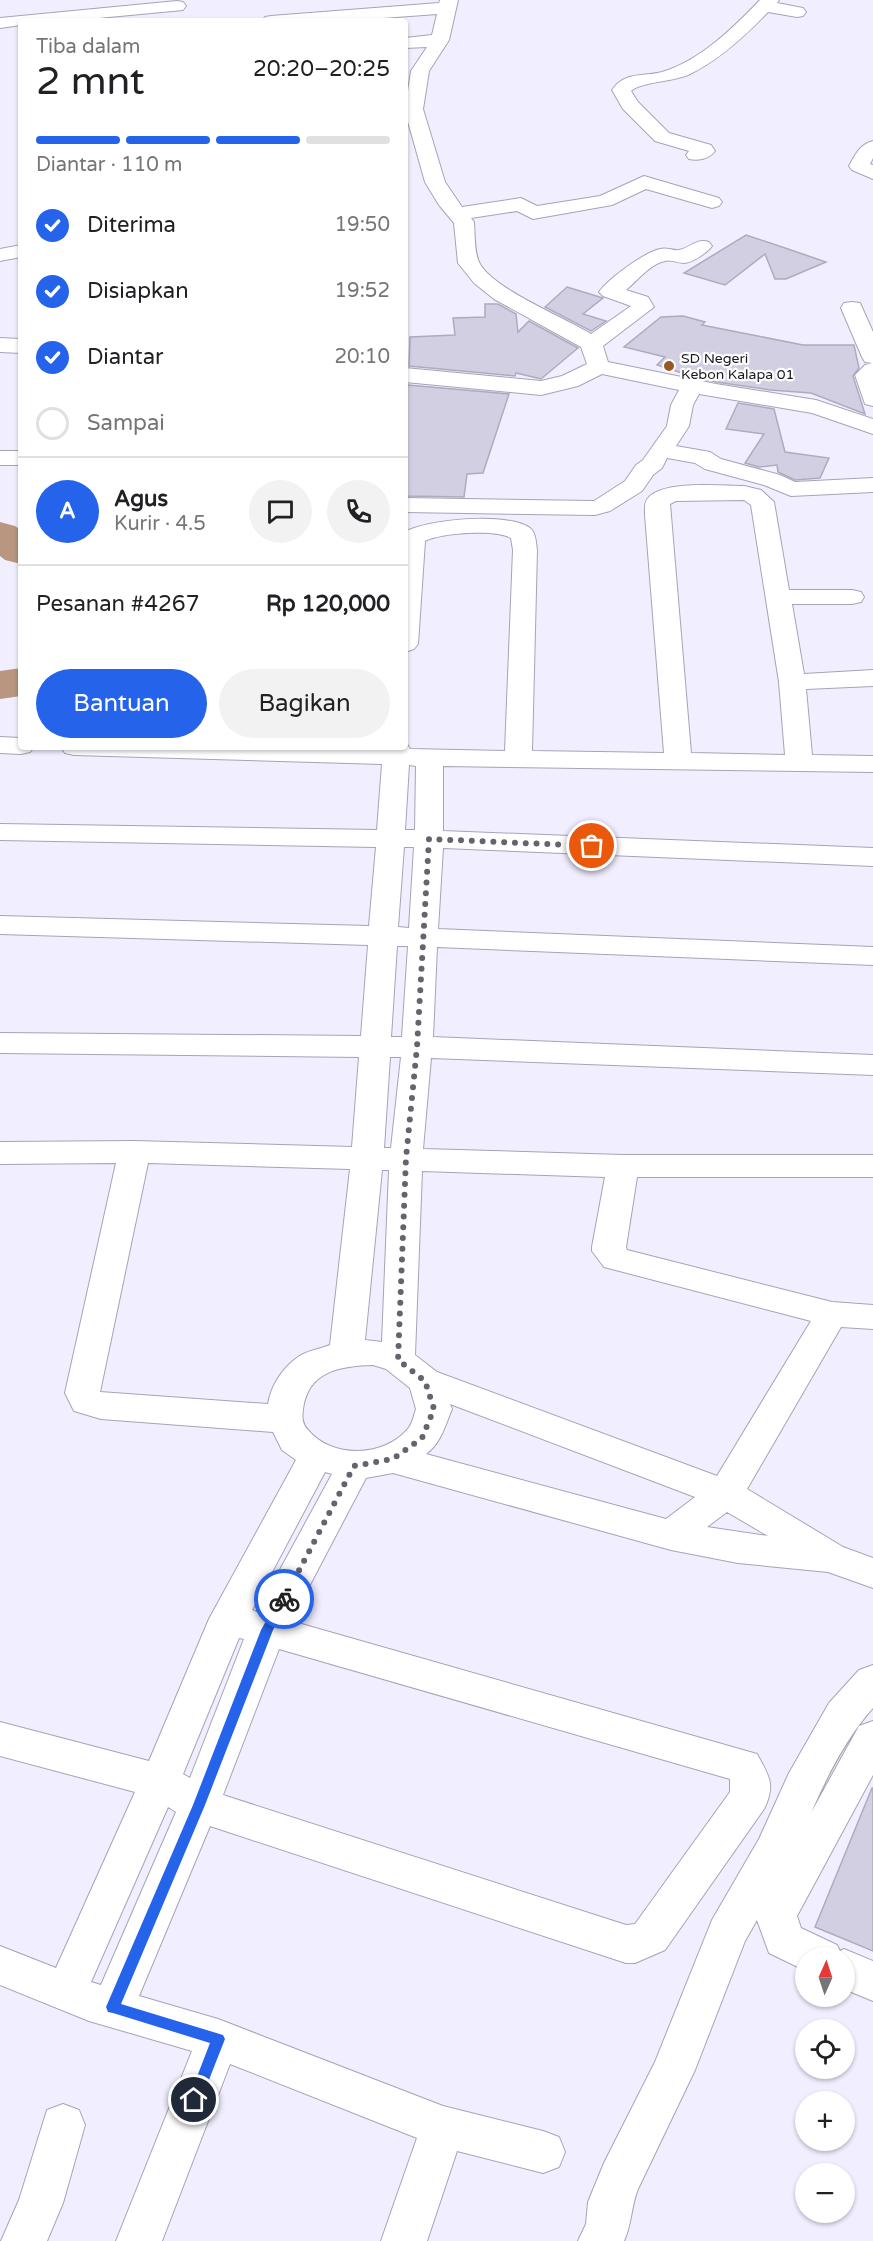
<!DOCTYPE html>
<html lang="id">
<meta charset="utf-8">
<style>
:root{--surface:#fff;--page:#f2f2f2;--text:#202124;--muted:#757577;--line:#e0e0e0;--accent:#2563eb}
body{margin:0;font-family:"Varela Round",sans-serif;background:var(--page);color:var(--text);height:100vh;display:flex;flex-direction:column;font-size:22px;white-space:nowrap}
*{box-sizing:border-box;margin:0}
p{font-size:20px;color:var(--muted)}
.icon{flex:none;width:33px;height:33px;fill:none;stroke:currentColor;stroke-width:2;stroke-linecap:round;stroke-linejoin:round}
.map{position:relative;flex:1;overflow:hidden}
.side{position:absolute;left:18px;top:18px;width:390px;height:732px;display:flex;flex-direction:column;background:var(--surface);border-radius:6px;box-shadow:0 2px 4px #0004}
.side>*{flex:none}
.needle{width:39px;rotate:3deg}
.tools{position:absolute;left:795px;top:1947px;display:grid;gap:12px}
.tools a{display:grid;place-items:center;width:60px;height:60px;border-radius:50%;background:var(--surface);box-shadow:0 2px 4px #0004;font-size:30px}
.pin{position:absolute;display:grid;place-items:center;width:51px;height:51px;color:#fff;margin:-26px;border:3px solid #fff;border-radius:50%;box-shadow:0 2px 6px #0007}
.courier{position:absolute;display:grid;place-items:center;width:60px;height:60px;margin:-30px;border:4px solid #2563eb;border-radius:50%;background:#fff;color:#222;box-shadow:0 2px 8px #0007}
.overview em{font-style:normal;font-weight:600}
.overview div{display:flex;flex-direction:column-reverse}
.overview{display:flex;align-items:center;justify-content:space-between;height:102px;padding:0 18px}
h1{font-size:39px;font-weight:600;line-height:45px}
.bar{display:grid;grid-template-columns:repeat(4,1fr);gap:9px 6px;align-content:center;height:72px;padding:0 18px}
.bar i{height:8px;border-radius:4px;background:var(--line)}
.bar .selected{background:var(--accent)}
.bar p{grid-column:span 4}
.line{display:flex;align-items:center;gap:15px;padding:0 18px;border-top:2px solid var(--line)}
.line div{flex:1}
.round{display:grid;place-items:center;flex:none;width:63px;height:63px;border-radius:32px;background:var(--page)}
ol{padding:0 18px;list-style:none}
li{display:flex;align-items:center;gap:18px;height:66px}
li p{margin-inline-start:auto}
li .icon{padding:6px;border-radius:50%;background:var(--accent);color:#fff;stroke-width:4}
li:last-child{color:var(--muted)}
li i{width:33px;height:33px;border:3px solid var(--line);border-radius:50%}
.primary-button{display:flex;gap:12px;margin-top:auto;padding:12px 18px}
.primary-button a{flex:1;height:69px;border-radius:36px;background:var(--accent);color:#fff;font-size:24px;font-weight:600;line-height:69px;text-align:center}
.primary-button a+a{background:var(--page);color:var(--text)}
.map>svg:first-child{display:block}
</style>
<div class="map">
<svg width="873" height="2241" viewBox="0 0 873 2241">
<rect width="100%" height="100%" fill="#f1efff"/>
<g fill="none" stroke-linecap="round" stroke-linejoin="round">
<path fill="#b8967f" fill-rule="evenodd" d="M0,522L15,526L21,530V564L5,560L0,556Z
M21,668V696L0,699V671Z"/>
</g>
<path fill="#d2cfe2" stroke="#aeabbe" stroke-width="1.5" d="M746,235L788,249L826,262L786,279H775L765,254L725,285L684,273Z
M567,287L603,298L583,314L606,321L591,331L545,307Z
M485,304H498L516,314L518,332L529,321L578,348L541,379L516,373L515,376L409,366L410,337L455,335L453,318L485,317Z
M683,316L705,322L702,325L803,345H854L859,368L853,376L865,414L811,393L770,390L716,382L685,374L657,365L665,357L624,347L661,317Z
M408,385L509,394L483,473L467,474L464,497L405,496V396Z
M738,403L774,409L785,452L829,458L820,478L795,480L778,472L777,465L759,467L745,463L764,434L726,429Z
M872,1788H873V1951L815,1927Z"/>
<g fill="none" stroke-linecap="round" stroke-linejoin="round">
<g stroke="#a6a3b6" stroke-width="2">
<path id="minor" d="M440,0H458L449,40L429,71L423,109L445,182L462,207L521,198L537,206L600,196L644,176L719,198L722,202L719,206L712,208L646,189L612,205L533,219L517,211L471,218L474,222C475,234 474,254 480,264C494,289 563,317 591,334L631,306L603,296L599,292C608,279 645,252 660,249C667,247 673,251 679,250C690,248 696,238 709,242L712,246C708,252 692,263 684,263C677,263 671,259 665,261C650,264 637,281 626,290L648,297L654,307L603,346L608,362L716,384L816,400L873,419V434L812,413L699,394L693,405L689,426L676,446L710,452L721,459L780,475L795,482L873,478V492L791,496L764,485L705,469L695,463L667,458L662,468L653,475L642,491L610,511L595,515L405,512V498L594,501L625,481L636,465L643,460L667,426L671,405L679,390L602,374L578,386L541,395L405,382V368L541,381L562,376L587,364L581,347L494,299L474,283L458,263L454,223L439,205L425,182L405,111L411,71L427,47L405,48V38L432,35L437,14L343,21H262L265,17L271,16L439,3Z
M760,0H779L777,3L803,8L806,12L803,16L797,17L768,12C745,36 718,61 688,75C671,82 641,82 631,91L638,102L669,133L711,145L715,151C709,159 698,161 689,159L686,155L689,151L655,141L623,109L612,90C625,71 643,77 662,72C700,61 734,27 760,0Z
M177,1L183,2L186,6L183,10L67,21H21V25L0,28V18Z
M873,141V158L870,164L873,165V179L852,170L849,166C855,155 860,144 873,141Z
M21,245V257L0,261V249Z
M852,302L860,303L873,332V406L865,404L855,375L865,365L872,363L865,362L862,357L841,308L844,303Z
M0,338L21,339V353L0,352Z
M0,451H21V465H0Z
M744,486L761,490L774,502L789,590H852L861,592L864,597L861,602L852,604H792L804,674L873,670V686L806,689L812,755L873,756V772L443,766V831L873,848V866L443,848L438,929L873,947V965L437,947L433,1037L873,1055V1075L431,1058L423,1149L623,1155H873V1177H637L626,1247L627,1250L832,1302L873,1305V1329L841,1327L747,1489L843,1547L873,1558V1588L828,1572L738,1563L671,1550L393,1473L366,1478L291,1621L757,1754C769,1776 776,1785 764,1809L665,1950L635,1963H626L210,1826L139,1996L218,2019L443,2106L543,2131L559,2137L565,2152L559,2167L543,2173L457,2151L427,2241H381L417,2138L230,2064L162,2241H116L192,2051L89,2021L0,1985V1946L56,1968L135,1792L0,1756V1722L149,1761L209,1619L296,1460L282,1450L273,1432L101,1419L74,1411L65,1393L116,1163L0,1164V1142L134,1141L352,1147L359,1057L0,1053V1033L361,1036L368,945L0,934V916L369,926L376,847L0,840V824L377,830L382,764L74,755L65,753L61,747L383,748L405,747V741L410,749L505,751L513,550L511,538C494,529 442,533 425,541L418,644L414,649L405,652V532C427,519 508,512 530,528C536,533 536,543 537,550L532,751L664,753L645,515C645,509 644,501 649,497C666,480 721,486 744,486ZM744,500L751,505L779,682L785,755L691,753L670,504L676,501ZM409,765L416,766L415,830H405ZM404,847H414L409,928L398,927ZM397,946H408L402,1037H391ZM390,1057H401L391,1148H384ZM148,1163L350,1169L330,1345C320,1349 306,1351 298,1357C282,1368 271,1386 268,1404L100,1392ZM382,1170H389L382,1342L365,1340ZM422,1171L605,1177L592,1247V1251L604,1267L811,1321L717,1476L437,1372L415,1355ZM373,1365L386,1369L410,1388L416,1409C414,1415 412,1425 407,1430C383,1457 332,1459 308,1430C302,1424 302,1417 303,1409C308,1371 340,1366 373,1365ZM450,1404L695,1497L666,1519L426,1454C441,1443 445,1426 452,1409ZM325,1472L332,1474L257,1612L252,1610ZM727,1512L768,1536L707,1527ZM239,1638L244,1639L190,1778L183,1774ZM279,1649L730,1779V1792L635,1924L626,1925L223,1795ZM168,1807L176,1812L101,1985L91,1982Z
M0,737L21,738V747H34L30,752L21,754L0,753Z
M873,1665V1708C846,1738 827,1776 811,1813L859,1726L873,1721V1775L797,1916L801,1928L837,1945L840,1951L844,1949L873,1961V2001L844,1989V1958H806V1971L769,1953L757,1920L745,1941L695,2070L638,2189C631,2206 632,2224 624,2241H578L586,2224L588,2202L604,2163L655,2062L712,1920L759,1839L789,1773L829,1703L859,1670Z
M63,2104L79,2110L85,2125L63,2203L47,2241H1L19,2200L47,2110Z"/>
</g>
<use href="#minor" fill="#fff" fill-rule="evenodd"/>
</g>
<path fill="#2563eb" d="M284,1594L289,1599L273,1630L205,1805L121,2004L223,2035L225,2039L201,2100L199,2104L194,2106L190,2104L188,2100L210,2043L113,2013L108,2012L106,2007L193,1805L261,1630L280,1596Z"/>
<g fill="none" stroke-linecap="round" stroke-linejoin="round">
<path stroke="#65646e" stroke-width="6" stroke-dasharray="0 10.8" d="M284,1599L354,1466L393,1459L422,1438L434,1409L425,1381L398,1360L406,1158L417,1047L429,839L592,846"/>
</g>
<circle fill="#985723" stroke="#fefefe" stroke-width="2" cx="669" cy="366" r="6"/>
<g text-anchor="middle" stroke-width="4.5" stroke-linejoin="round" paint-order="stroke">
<g font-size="14" fill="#1a1920" stroke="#fefefe" text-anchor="start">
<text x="681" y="363">SD Negeri<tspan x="681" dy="16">Kebon Kalapa 01</tspan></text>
</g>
</g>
</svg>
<div class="tools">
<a><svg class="needle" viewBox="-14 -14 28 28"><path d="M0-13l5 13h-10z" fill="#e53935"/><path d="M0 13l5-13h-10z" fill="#757577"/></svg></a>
<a><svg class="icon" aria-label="locate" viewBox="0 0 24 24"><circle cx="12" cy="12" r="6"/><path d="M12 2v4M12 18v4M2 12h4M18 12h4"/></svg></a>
<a>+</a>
<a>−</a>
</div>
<div class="pin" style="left:592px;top:846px;background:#ea580c"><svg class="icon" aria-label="bag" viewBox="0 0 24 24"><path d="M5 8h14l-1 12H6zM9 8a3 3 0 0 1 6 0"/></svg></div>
<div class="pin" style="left:194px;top:2100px;background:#1f2937"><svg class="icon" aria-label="home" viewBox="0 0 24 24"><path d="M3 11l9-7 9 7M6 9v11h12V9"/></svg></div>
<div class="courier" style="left:284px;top:1599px"><svg class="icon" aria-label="bike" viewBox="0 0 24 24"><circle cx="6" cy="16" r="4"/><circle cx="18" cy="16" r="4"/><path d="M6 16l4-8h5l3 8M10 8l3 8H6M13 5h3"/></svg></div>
<section class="side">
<div class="overview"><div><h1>2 mnt</h1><p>Tiba dalam</p></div><em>20:20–20:25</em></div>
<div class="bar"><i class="selected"></i><i class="selected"></i><i class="selected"></i><i></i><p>Diantar · 110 m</p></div>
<ol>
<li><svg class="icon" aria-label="check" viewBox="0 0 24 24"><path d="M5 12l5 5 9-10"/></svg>Diterima<p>19:50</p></li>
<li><svg class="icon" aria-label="check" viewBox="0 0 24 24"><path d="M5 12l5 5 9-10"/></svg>Disiapkan<p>19:52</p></li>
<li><svg class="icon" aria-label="check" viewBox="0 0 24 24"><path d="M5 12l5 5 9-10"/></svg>Diantar<p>20:10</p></li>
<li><i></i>Sampai</li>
</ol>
<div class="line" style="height:108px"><b class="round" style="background:var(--accent);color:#fff">A</b><div><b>Agus</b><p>Kurir · 4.5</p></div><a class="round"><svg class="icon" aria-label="chat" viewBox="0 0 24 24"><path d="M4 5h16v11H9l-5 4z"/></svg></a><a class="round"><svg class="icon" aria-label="phone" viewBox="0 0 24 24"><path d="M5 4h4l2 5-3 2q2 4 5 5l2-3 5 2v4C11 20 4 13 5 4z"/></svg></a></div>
<div class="line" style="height:78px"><div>Pesanan #4267</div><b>Rp 120,000</b></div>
<div class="primary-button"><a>Bantuan</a><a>Bagikan</a></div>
</section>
</div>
